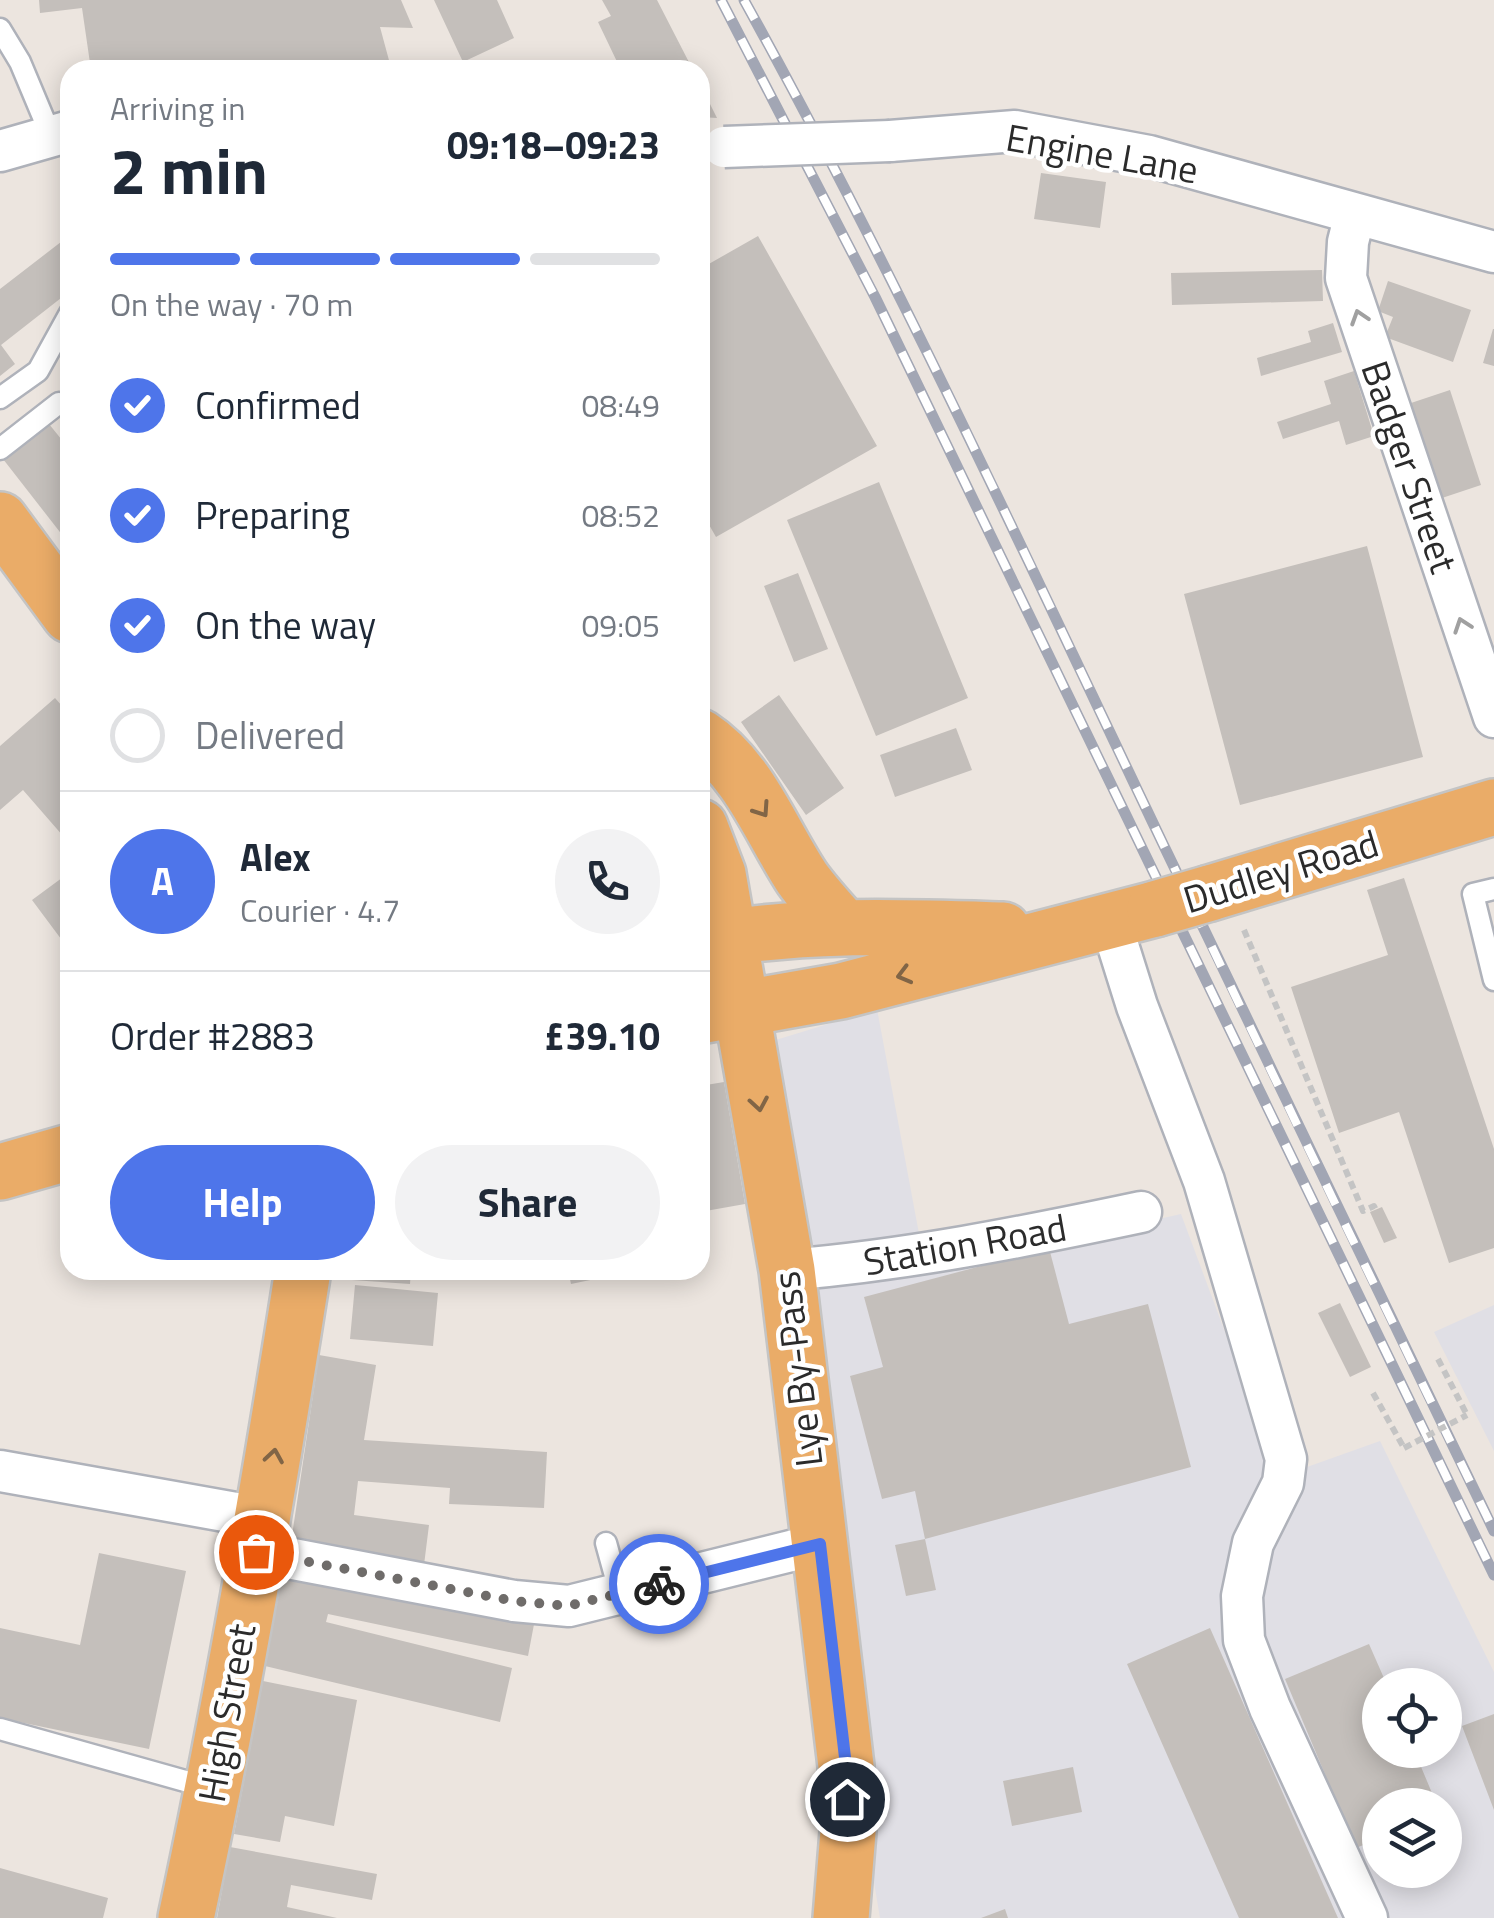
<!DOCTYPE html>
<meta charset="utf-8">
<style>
:root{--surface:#fff;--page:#f2f2f3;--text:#1f2937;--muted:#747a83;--line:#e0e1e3;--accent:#4e75ea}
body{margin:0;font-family:"Titillium Web",sans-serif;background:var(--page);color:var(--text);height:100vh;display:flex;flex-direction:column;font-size:38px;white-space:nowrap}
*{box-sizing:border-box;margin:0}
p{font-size:32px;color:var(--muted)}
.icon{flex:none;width:55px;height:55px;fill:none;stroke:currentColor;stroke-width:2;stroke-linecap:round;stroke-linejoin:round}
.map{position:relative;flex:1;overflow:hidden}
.panel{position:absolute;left:60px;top:60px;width:650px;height:1220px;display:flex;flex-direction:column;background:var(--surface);border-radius:30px;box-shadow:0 5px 25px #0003}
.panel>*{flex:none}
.controls{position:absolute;left:1362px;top:1668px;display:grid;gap:20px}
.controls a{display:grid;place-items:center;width:100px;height:100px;border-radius:50%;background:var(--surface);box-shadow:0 5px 25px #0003;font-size:50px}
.pin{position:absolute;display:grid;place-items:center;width:85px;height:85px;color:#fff;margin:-42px;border:5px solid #fff;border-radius:50%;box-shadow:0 2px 10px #0007}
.courier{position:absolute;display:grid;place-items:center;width:100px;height:100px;margin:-50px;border:8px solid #4e75ea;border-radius:50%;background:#fff;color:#222;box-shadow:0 2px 12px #0007}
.headline em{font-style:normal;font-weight:700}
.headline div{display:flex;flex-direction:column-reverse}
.headline{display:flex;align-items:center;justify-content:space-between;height:170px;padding:0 50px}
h1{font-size:65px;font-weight:700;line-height:75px}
.bar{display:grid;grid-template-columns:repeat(4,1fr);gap:15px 10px;align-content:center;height:120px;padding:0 50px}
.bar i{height:12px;border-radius:8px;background:var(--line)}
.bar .active{background:var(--accent)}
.bar p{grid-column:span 4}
.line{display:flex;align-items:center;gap:25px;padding:0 50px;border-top:2px solid var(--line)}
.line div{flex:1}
.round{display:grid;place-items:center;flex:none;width:105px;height:105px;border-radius:52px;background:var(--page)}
ol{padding:0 50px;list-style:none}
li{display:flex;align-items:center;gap:30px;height:110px}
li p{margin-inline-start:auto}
li .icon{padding:10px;border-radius:50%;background:var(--accent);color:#fff;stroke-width:4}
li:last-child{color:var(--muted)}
li i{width:55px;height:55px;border:5px solid var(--line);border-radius:50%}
.action{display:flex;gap:20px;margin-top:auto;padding:20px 50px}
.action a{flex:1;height:115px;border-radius:60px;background:var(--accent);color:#fff;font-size:40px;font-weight:700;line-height:115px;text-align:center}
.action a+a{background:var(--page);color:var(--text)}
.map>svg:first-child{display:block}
</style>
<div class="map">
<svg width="1494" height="1918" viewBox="0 0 1494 1918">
<rect width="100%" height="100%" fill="#ece5df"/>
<path fill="#e0dfe5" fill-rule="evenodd" d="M877,1009L926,1271L1181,1214L1279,1477L1380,1441L1494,1672V1918H880L844,1702L766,1043ZM1380,1685H1445V1750H1380ZM1380,1805H1445V1870H1380Z
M1494,1305V1451L1434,1332Z"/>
<path fill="#c4bfbb" d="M39,0H401L413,28L380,27L390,64L311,70H91L82,8L40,13Z
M434,0H497L514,38L463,62Z
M602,0H657L693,70H621L598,22L611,16Z
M700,84L717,118L700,117Z
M1041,173L1106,182L1100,228L1034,219Z
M70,235V291L1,345L15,364L0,376V289Z
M758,236L877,446L716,537L700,509V269Z
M1322,270L1323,301L1172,305L1171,273Z
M1388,281L1471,310L1453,362L1385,337L1393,317L1378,311Z
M1333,323L1342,352L1261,376L1257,358L1311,342L1308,331Z
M1493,329H1494V366L1483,363Z
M1354,371L1374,436L1346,445L1339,421L1283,439L1277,422L1331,404L1324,381Z
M1450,390L1481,485L1439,499L1408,404Z
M49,424L70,450V545L3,459Z
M879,482L968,698L876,736L787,520Z
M1367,546L1423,757L1240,805L1184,594Z
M798,573L828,649L794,662L764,586Z
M779,695L844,788L806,815L741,722Z
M55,698L70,715V844L23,790L0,810V746Z
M956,728L972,770L895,797L880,755Z
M70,872V951L32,900Z
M1404,878L1494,1149V1248L1449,1263L1399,1112L1339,1133L1291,987L1388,955L1367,890Z
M724,1082L745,1204L700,1212V1086Z
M1382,1207L1397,1238L1384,1243L1370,1212Z
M1049,1248L1069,1324L1148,1304L1191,1467L925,1539L915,1491L882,1499L850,1376L883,1367L864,1297Z
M353,1270H411L410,1284L352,1280Z
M568,1270H629V1272L571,1284Z
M355,1285L438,1293L433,1346L350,1339Z
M1340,1303L1371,1367L1350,1377L1318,1313Z
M319,1355L376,1365L364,1440L547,1452L544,1508L449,1504L450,1488L358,1481L354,1515L429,1525L424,1565L290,1549Z
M925,1539L936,1590L906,1596L895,1545Z
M99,1553L186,1571L149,1749L0,1718V1628L80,1645Z
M284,1567L535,1619L528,1656L328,1614L326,1622L512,1668L500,1722L265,1666Z
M1210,1628L1338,1918H1239L1127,1664Z
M1369,1644L1387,1685H1380V1750H1414L1437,1805H1380V1838L1356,1848L1285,1679Z
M263,1681L357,1700L334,1826L285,1816L280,1842L234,1834Z
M1494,1714V1810L1462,1726Z
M1073,1767L1082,1812L1012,1826L1003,1781Z
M230,1847L377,1874L372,1900L291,1885L287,1907L337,1918H217Z
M0,1868L108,1898L103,1918H0Z
M1005,1909L1008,1918H981Z"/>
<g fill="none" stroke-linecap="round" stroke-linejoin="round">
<g stroke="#afb2ba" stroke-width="25">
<path id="service" d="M0,29L20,62L51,136
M0,398L38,371L70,313
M0,449L59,403L70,405
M1494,889L1473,894L1494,980
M606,1543L620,1594
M0,1729L210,1788"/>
</g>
<g stroke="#afb2ba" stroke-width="45">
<path id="minor" d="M890,141L1015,131L1149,156L1494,252
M0,151L70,131
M1355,214L1348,242L1346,278L1494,717
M1110,920L1137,1006L1204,1181L1286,1459L1283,1483L1253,1543L1242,1596L1244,1640L1270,1708L1367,1918
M787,1270C907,1260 1023,1237 1141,1212
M0,1471L264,1518
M256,1552L514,1601L569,1606L819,1544"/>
</g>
<g stroke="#c4c4c4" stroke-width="60">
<path id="trunk" d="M0,520L70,615
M700,737C749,769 771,831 802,878C814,895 829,911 843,927
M700,827L718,874L787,1270L846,1766L848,1832L841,1918
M1210,893L1494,807
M700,942C800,923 902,927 1003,930
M700,1016L841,991L1155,909
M0,1172L70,1152
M186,1918C232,1703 269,1487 303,1270"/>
</g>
<path stroke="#c4c4c4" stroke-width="6" stroke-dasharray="8 5" stroke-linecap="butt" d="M1244,930L1363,1211L1374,1206L1377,1212
M1438,1359L1467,1415
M1373,1393L1404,1448"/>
<use href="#service" stroke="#fff" stroke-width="20"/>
<use href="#minor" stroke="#fff" stroke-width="40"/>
<use href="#trunk" stroke="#eaac68" stroke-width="55"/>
<g stroke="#a2a6b4" stroke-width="11">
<path id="rail" d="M721,0L875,297L1494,1575
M744,0C896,275 1028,561 1163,844C1272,1074 1383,1303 1494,1531"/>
</g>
<use href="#rail" stroke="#fff" stroke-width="8" stroke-dasharray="22" stroke-linecap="butt"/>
<g stroke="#afb2ba" stroke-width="45" stroke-linecap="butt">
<path id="minor-bridge" d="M724,147L890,141"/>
</g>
<g stroke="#c4c4c4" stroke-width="60" stroke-linecap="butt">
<path id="trunk-bridge" d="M1155,909L1210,893"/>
</g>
<path stroke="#c4c4c4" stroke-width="6" stroke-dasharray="8 5" stroke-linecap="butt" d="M1404,1448L1467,1415"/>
<use href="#minor-bridge" stroke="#fff" stroke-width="40"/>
<use href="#trunk-bridge" stroke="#eaac68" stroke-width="55"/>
</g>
<defs><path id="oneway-chevron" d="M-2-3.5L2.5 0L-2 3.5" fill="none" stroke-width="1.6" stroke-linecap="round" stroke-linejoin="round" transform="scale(2.5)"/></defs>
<g stroke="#a0a0a0">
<use href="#oneway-chevron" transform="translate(1359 317) rotate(-108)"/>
<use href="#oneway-chevron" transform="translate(1462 625) rotate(-109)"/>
</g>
<g stroke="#816546">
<use href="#oneway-chevron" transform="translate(762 810) rotate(56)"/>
<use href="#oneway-chevron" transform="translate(904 975) rotate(165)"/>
<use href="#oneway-chevron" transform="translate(759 1104) rotate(80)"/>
<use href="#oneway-chevron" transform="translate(274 1456) rotate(-81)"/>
</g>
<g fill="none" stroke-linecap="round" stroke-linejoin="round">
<path stroke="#6f6c6a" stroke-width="10" stroke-dasharray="0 18" d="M256,1552L514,1601L568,1606L659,1584"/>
<path stroke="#4e75ea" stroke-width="12" d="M659,1584L820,1544L846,1766L847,1799"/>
</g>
<g text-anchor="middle" stroke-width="9" stroke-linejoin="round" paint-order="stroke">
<g font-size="38" fill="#2b2b2b" stroke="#fff">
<text transform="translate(1102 154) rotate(10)" y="13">Engine Lane</text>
<text transform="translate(1409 467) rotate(71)" y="13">Badger Street</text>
<text transform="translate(1281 872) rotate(-17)" y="13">Dudley Road</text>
<text transform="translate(965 1245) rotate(-10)" y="13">Station Road</text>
<text transform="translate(798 1369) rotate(-97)" y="13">Lye By-Pass</text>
<text transform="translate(227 1713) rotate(-80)" y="13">High Street</text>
</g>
</g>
</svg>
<div class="controls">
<a><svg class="icon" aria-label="locate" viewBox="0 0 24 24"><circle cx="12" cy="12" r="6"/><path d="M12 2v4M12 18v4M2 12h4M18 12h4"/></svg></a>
<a><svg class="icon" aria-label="layers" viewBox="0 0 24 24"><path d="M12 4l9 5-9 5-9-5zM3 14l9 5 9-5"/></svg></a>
</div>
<div class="pin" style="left:256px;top:1552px;background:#ea580c"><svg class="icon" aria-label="bag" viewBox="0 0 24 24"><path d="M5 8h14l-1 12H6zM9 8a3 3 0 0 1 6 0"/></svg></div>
<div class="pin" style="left:847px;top:1799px;background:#1f2937"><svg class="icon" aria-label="home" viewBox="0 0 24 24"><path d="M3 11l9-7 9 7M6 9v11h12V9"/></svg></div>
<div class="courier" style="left:659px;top:1584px"><svg class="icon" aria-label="bike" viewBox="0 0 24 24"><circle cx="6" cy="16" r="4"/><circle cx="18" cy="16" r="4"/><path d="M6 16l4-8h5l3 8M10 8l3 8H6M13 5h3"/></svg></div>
<section class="panel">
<div class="headline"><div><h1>2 min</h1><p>Arriving in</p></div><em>09:18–09:23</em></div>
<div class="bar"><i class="active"></i><i class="active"></i><i class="active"></i><i></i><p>On the way · 70 m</p></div>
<ol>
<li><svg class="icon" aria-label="check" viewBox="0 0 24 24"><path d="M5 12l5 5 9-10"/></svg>Confirmed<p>08:49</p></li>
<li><svg class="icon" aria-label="check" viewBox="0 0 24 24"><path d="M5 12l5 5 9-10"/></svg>Preparing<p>08:52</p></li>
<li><svg class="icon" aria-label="check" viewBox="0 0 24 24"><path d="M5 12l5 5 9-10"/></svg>On the way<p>09:05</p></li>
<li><i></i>Delivered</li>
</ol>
<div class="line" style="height:180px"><b class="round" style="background:var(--accent);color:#fff">A</b><div><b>Alex</b><p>Courier · 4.7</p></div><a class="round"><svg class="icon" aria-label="phone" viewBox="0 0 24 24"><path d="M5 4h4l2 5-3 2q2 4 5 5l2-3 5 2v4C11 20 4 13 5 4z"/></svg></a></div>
<div class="line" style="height:130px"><div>Order #2883</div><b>£39.10</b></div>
<div class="action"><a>Help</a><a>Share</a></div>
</section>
</div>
